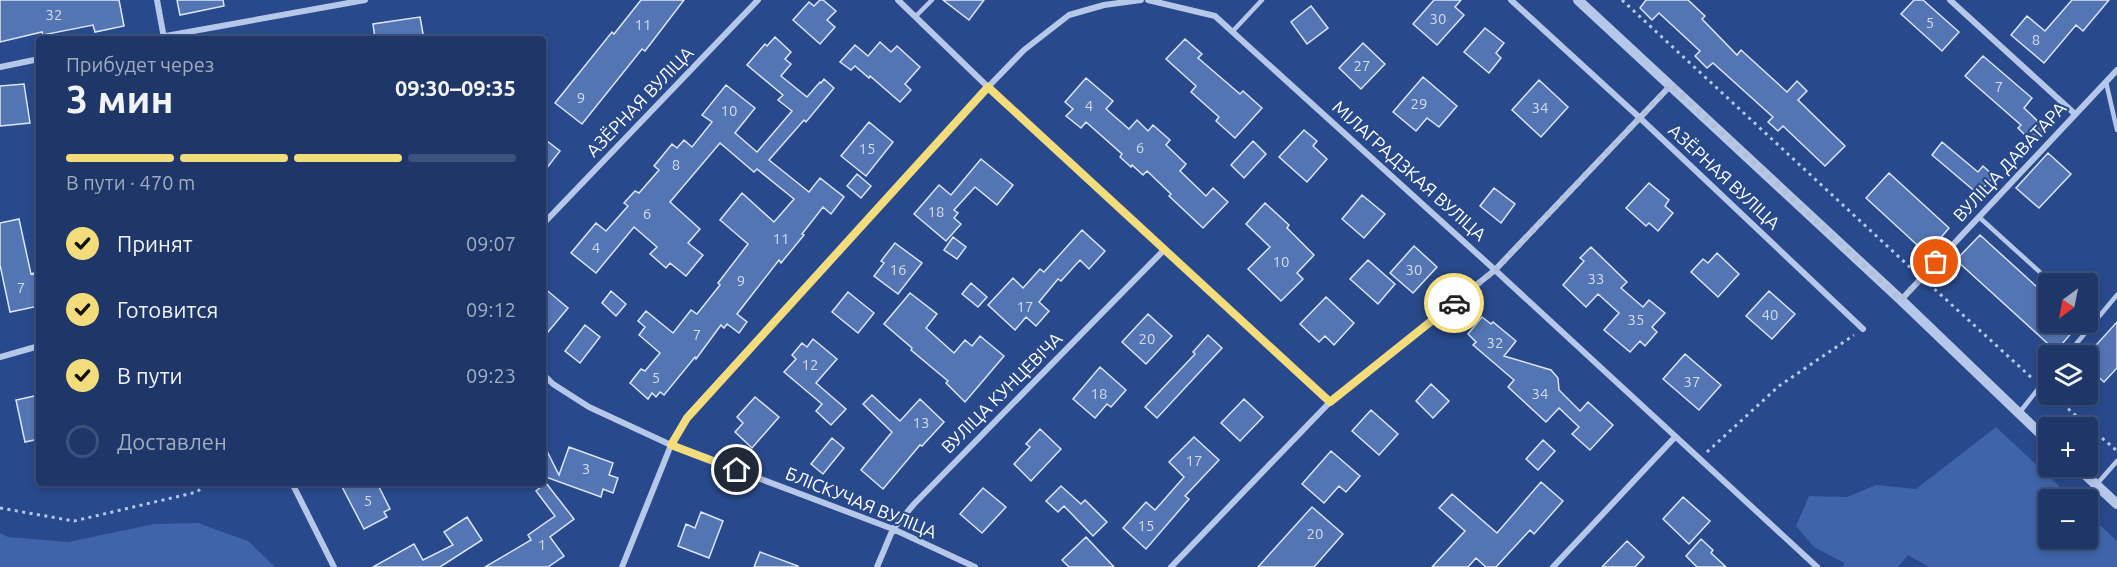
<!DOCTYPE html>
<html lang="ru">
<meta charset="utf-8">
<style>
:root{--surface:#1e3768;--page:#263f6e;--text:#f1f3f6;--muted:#a1acc0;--line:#3c517c;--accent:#f2dc7c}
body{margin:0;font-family:Ubuntu,sans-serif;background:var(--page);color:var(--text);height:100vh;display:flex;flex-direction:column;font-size:22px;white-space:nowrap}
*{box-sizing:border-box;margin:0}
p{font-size:20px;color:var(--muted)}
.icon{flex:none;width:33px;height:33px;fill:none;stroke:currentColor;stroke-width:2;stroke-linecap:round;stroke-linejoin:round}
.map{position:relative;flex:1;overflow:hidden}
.side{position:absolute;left:36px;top:36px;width:510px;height:450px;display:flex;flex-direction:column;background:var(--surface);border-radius:6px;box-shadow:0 3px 9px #0003,0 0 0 2px var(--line)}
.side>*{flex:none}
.needle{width:39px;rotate:212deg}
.fabs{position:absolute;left:2038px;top:273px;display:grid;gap:12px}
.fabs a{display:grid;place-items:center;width:60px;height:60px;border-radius:6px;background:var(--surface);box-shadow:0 3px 9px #0003,0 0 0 2px var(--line);font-size:30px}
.pin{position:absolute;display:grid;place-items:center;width:51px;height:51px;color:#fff;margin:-26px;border:3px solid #fff;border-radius:50%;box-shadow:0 2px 6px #0007}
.courier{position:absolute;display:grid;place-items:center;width:60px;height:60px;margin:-30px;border:4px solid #f2dc7c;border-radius:50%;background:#fff;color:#222;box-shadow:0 2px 8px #0007}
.summary em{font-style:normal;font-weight:600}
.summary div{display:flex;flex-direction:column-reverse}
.summary{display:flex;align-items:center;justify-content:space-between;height:102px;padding:0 30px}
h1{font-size:39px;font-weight:600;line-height:45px}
.bar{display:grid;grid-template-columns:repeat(4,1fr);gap:9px 6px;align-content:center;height:72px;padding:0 30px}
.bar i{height:8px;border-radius:4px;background:var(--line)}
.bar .active{background:var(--accent)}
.bar p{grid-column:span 4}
ol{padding:0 30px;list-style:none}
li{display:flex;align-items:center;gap:18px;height:66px}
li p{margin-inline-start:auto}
li .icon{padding:6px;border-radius:50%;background:var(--accent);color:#111;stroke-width:4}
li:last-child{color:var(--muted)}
li i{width:33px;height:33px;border:3px solid var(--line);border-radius:50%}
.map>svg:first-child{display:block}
</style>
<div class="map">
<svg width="2117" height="567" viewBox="0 0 2117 567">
<rect width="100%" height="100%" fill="#28498b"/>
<path fill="#3f64a9" d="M1996,427L2073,499L2049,500V538H2088V514L2117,541V567H1929L1908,555L1898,567H1843L1844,563L1814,547L1796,526L1809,496L1847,497L1876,485L1916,489Z
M198,523L248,541L275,567H0V533L8,537L68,542L154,524Z"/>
<path fill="#5475b3" stroke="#dae5f7" stroke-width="1.5" d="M0,0H119L124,26L95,32L93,25L43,35L42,32L0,42Z
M177,0H223L224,6L180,15Z
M641,0H684L645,51L642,49L582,124L555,103L612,32L614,34Z
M820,0H823L836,11L827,20L835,27L820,44L793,20L809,2L814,6Z
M943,0H984L969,20Z
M1434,0H1461L1455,7L1464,15L1437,45L1413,24Z
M1646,0H1688L1705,16L1702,19L1737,55L1741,50L1787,92L1797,81L1807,91L1798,100L1845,146L1825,166L1783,126L1778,131L1768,122L1773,117L1713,63L1707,68L1695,56L1700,51L1659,13L1652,20L1640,8Z
M1914,0H1923L1959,32L1942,51L1901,14Z
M2072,0H2109L2083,31L2076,25L2044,63L2011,35L2027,16L2045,31Z
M1311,6L1328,28L1307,44L1291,22Z
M420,17L424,39H375L373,24Z
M1485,28L1504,43L1496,53L1501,58L1489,73L1464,52Z
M775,37L791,52L785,59L791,64L781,76L807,97L820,82L821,83L824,79L834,88L806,122L804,120L769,160L809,192L820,178L844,197L831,214L823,207L802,234L804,235L781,263L779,260L737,314L747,322L739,333L727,324L724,328L721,325L696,359L695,357L664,395L660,392L656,397L652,393L648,399L630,383L641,369L645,371L660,353L639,335L645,327L638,321L646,311L673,333L691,310L697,314L720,285L718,283L748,244L720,220L742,193L774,222L794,199L757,169L754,172L720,143L670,202L700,229L688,243L703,255L686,276L670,263L666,268L650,254L657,247L634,227L596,273L571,253L596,223L606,231L628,206L624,203L635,191L639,193L659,170L654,166L672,144L677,148L684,140L692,147L712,122L702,115L726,85L755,108L735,133L757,152L792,111L778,100L783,95L747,65L765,44L767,46Z
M1185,39L1202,54L1198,58L1240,94L1243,91L1262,108L1235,138L1216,121L1219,117L1191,92L1196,86L1166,59Z
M880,42L891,52L897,46L920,67L905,84L911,90L900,102L870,76L869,78L855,66L851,70L840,62L855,45L868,56Z
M1363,43L1385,64L1361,89L1339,68Z
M1983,56L2032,98L2024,108L2046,129L2033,143L2018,128L2021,125L1965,76Z
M1423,77L1457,106L1439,127L1427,118L1416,131L1393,112Z
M1086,78L1113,101L1106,109L1129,129L1137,120L1148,131L1153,125L1170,140L1166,145L1186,164L1180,171L1206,196L1213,188L1228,202L1203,228L1169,196L1171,194L1147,171L1143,175L1132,165L1131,167L1120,157L1122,154L1086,122L1081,128L1066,116L1073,109L1065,102Z
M1539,80L1568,107L1541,137L1512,110Z
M24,84L30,123L0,126V86Z
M869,122L893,142L866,176L841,156Z
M1304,130L1317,141L1313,146L1327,159L1307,182L1279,157Z
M543,138L560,151L543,173Z
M1253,141L1266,154L1244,178L1231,165Z
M1942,142L1978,172L1983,166L1994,176L1978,194L1932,155Z
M2048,153L2071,174L2039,208L2016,188Z
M981,159L1013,185L997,205L975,187L954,210L958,213L954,218L961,224L946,241L914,214L939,185L951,195Z
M1889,173L1949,228L1927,254L1866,198Z
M857,174L871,186L861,198L847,186Z
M1649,183L1669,200L1665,206L1673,213L1658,231L1649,223L1646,226L1626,208Z
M1494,188L1515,204L1501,223L1480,206Z
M1362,195L1385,214L1364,238L1342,219Z
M1265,203L1289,225L1287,228L1314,255L1297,273L1303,279L1281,301L1248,269L1270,247L1246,224Z
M19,219L31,274L34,273L39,296V306L10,312L0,265V223Z
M1082,230L1105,251L1089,269L1080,260L1061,281L1058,279L1039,302L1049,311L1036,326L1026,317L1015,330L988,305L1013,278L1023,288L1040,269L1044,272Z
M1980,235L2049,298V322H2081L2056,351L1956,260Z
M953,237L966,247L957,259L944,250Z
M895,243L922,263L898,294L874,276L884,263L881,261Z
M1414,246L1437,267L1413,293L1390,273Z
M1591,247L1627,282L1621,288L1643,307L1649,300L1665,313L1652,327L1657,332L1645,346L1640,341L1630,352L1604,330L1619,313L1598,294L1586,307L1563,285L1584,261L1580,258Z
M1717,253L1739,274L1718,297L1691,272L1703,259L1708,263Z
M1368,260L1395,284L1378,304L1350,279Z
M971,283L987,297L978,307L962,294Z
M543,287L568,308L543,338Z
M611,291L626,304L616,316L602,303Z
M1769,291L1795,314L1772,339L1746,316Z
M848,292L874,313L858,333L832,312Z
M910,293L937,314L926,328L954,353L965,340L972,346L980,336L1004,356L965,402L946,383L948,381L911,350L912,348L884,324Z
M1326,297L1354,323L1334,345L1325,336L1319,342L1300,324Z
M1148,314L1172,336L1146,364L1122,342Z
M1482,317L1491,324L1493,322L1516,341L1504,356L1551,370L1558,378L1559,390L1580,411L1588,402L1613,425L1590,450L1572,434L1579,427L1559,408L1546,422L1508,387L1514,380L1473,345L1476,342L1468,334Z
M2117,322V368L2104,382L2088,368V354Z
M585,325L600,337L580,363L565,351Z
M1208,335L1222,348L1157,418L1145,407L1195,354L1193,352Z
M813,339L837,359L816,383L846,409L831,425L816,411L822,404L784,372L796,359L792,355L802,343L807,347Z
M1685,354L1721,385L1699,410L1663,379Z
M1100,367L1126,390L1111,407L1107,404L1095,418L1073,399Z
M1431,384L1449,401L1433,418L1416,401Z
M39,395V439L25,442L16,400Z
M872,395L900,421L920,399L944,422L922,446L920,445L883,489L861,470L892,432L863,404Z
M755,397L779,417L752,448L735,432L743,423L737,417Z
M1244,399L1263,417L1240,441L1221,423Z
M1371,410L1398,434L1379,455L1352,431Z
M1040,429L1061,449L1031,481L1014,464L1030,447L1026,444Z
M1194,437L1219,460L1185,496L1189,499L1146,549L1123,528L1146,502L1155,510L1184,477L1169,462Z
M832,438L844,448L823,474L811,464Z
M1543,440L1555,451L1538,470L1526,459Z
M543,443L559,475L569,447L613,463L609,475L618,478L613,493L603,489L601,497L543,476Z
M1331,451L1360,476L1346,492L1339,486L1324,503L1302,484Z
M1541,482L1563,501L1534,534L1530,530L1496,567H1486L1476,558L1468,567H1432L1465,531L1439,508L1452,494L1497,533Z
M340,483H377L390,509L384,512L387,517L364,529Z
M546,483L574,519L550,537L564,556L548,567H485L531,540L528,535L555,516L536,491Z
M1061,486L1081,504L1085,500L1107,522L1093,536L1064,506L1058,512L1046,501Z
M983,488L1006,507L982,533L960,514Z
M1683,497L1710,521L1689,544L1663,519Z
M1312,507L1343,534L1314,567H1258Z
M701,512L723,521L709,558L678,546L686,524L695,528Z
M467,517L482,540L440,567H373L414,544L423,560L453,545L444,532Z
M1086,537L1114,567H1069L1062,560Z
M1701,539L1713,550L1711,553L1726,567H1697L1686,556Z
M1627,541L1644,557L1635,567H1602Z
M760,552L798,566L797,567H754Z"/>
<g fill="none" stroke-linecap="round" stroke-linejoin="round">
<path stroke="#b6c8ea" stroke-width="3" stroke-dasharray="3 4.5" stroke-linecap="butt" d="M1622,0L1913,270
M1929,284L2033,379
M2051,394L2116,450
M1707,452L1779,386L1854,335
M0,508L74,521L197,492L207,483"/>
<path stroke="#b6c8ea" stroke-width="4.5" d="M915,17L932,0
M1233,31L1262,0
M2106,82L2117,130
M1979,217L2053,284
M2088,315L2096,321
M2066,356L2117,295
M2020,412L2049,375
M2096,485L2117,461"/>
<path stroke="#b6c8ea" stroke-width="6" d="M157,0L164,38
M898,0L988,87L1330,402
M1148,0L1215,16L1495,270L1817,567
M1511,0L1640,118L1863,329
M1950,0L2075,114
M149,39L365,0
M0,67L39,59
M543,224L758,0
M1901,300L2117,70
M0,357L39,346
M543,374L553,384L589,407L671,445L893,529L975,567
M292,483L334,567
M622,567L671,445L686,418L988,87L1024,50L1069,15L1104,5L1141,0
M877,567L893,529L914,504L1164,250
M1171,567L1330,402L1495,270L1671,85
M1553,567L1675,437"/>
<path stroke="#b6c8ea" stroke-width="10" d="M1578,0L1901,300L2049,442
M2076,466L2117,504"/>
</g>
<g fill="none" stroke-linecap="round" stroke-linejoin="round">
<path stroke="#b4bfd6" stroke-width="6" stroke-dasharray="0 10.8" d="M1454,303L1495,270L1671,85L1901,300L1936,262"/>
<path stroke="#f2dc7c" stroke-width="8" d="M737,470L671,445L687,418L988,87L1330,402L1454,303"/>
</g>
<g text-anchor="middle" stroke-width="4.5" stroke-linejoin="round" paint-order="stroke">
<g font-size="15" fill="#d4dcec">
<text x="54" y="20">32</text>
<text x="1438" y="24">30</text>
<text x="1930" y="28">5</text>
<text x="643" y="30">11</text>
<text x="2036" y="45">8</text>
<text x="1362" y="71">27</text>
<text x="1999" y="92">7</text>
<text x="581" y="103">9</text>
<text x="1419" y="109">29</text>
<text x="1089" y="111">4</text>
<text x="1540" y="113">34</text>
<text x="729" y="116">10</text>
<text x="1140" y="153">6</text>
<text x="867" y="154">15</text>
<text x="676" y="170">8</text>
<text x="936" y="217">18</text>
<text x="647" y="219">6</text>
<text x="781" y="244">11</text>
<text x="596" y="253">4</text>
<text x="1281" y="267">10</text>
<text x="898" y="275">16</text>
<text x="1414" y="275">30</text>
<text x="1596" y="284">33</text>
<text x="741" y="286">9</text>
<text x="21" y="293">7</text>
<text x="1025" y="312">17</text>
<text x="1770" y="320">40</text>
<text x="1636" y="325">35</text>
<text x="697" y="340">7</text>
<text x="1147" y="344">20</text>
<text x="1495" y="348">32</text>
<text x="810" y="370">12</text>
<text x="656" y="383">5</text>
<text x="1692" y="387">37</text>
<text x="1099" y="399">18</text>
<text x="1540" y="399">34</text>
<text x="921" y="428">13</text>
<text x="1194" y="466">17</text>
<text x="586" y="474">3</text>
<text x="368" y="506">5</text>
<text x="1146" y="531">15</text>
<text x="1315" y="539">20</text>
<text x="542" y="550">1</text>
</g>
<g font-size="18" fill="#fff" stroke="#28498b">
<text transform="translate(640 102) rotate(-46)" y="6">АЗЁРНАЯ ВУЛІЦА</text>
<text transform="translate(2010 162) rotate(-47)" y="6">ВУЛІЦА ДАВАТАРА</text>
<text transform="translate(1409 171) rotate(42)" y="6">МІЛАГРАДЗКАЯ ВУЛІЦА</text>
<text transform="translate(1724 177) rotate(43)" y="6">АЗЁРНАЯ ВУЛІЦА</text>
<text transform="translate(1002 393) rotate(-45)" y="6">ВУЛІЦА КУНЦЕВІЧА</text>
<text transform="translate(861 503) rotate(22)" y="6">БЛІСКУЧАЯ ВУЛІЦА</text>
</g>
</g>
</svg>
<div class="fabs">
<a><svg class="needle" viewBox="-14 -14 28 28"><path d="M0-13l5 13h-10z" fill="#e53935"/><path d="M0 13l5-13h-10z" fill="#a1acc0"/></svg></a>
<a><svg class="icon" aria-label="layers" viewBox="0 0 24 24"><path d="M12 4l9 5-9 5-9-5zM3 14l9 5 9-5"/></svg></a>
<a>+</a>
<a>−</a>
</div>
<div class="pin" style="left:1936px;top:262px;background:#ea580c"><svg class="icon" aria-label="bag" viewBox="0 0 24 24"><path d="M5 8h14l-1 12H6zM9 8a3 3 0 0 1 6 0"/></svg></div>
<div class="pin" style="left:737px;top:470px;background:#1f2937"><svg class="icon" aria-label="home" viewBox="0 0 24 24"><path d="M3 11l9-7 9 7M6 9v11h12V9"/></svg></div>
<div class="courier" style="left:1454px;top:303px"><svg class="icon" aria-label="car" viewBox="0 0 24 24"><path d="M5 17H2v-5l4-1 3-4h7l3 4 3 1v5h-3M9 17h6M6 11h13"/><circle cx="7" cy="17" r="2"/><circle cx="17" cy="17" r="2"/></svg></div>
<section class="side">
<div class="summary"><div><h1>3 мин</h1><p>Прибудет через</p></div><em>09:30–09:35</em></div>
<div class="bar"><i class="active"></i><i class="active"></i><i class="active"></i><i></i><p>В пути · 470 m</p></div>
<ol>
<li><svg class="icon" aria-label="check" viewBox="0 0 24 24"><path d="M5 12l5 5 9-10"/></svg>Принят<p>09:07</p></li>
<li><svg class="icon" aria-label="check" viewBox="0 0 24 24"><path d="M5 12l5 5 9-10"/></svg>Готовится<p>09:12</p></li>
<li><svg class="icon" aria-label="check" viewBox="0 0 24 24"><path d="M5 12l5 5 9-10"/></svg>В пути<p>09:23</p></li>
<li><i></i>Доставлен</li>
</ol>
</section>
</div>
